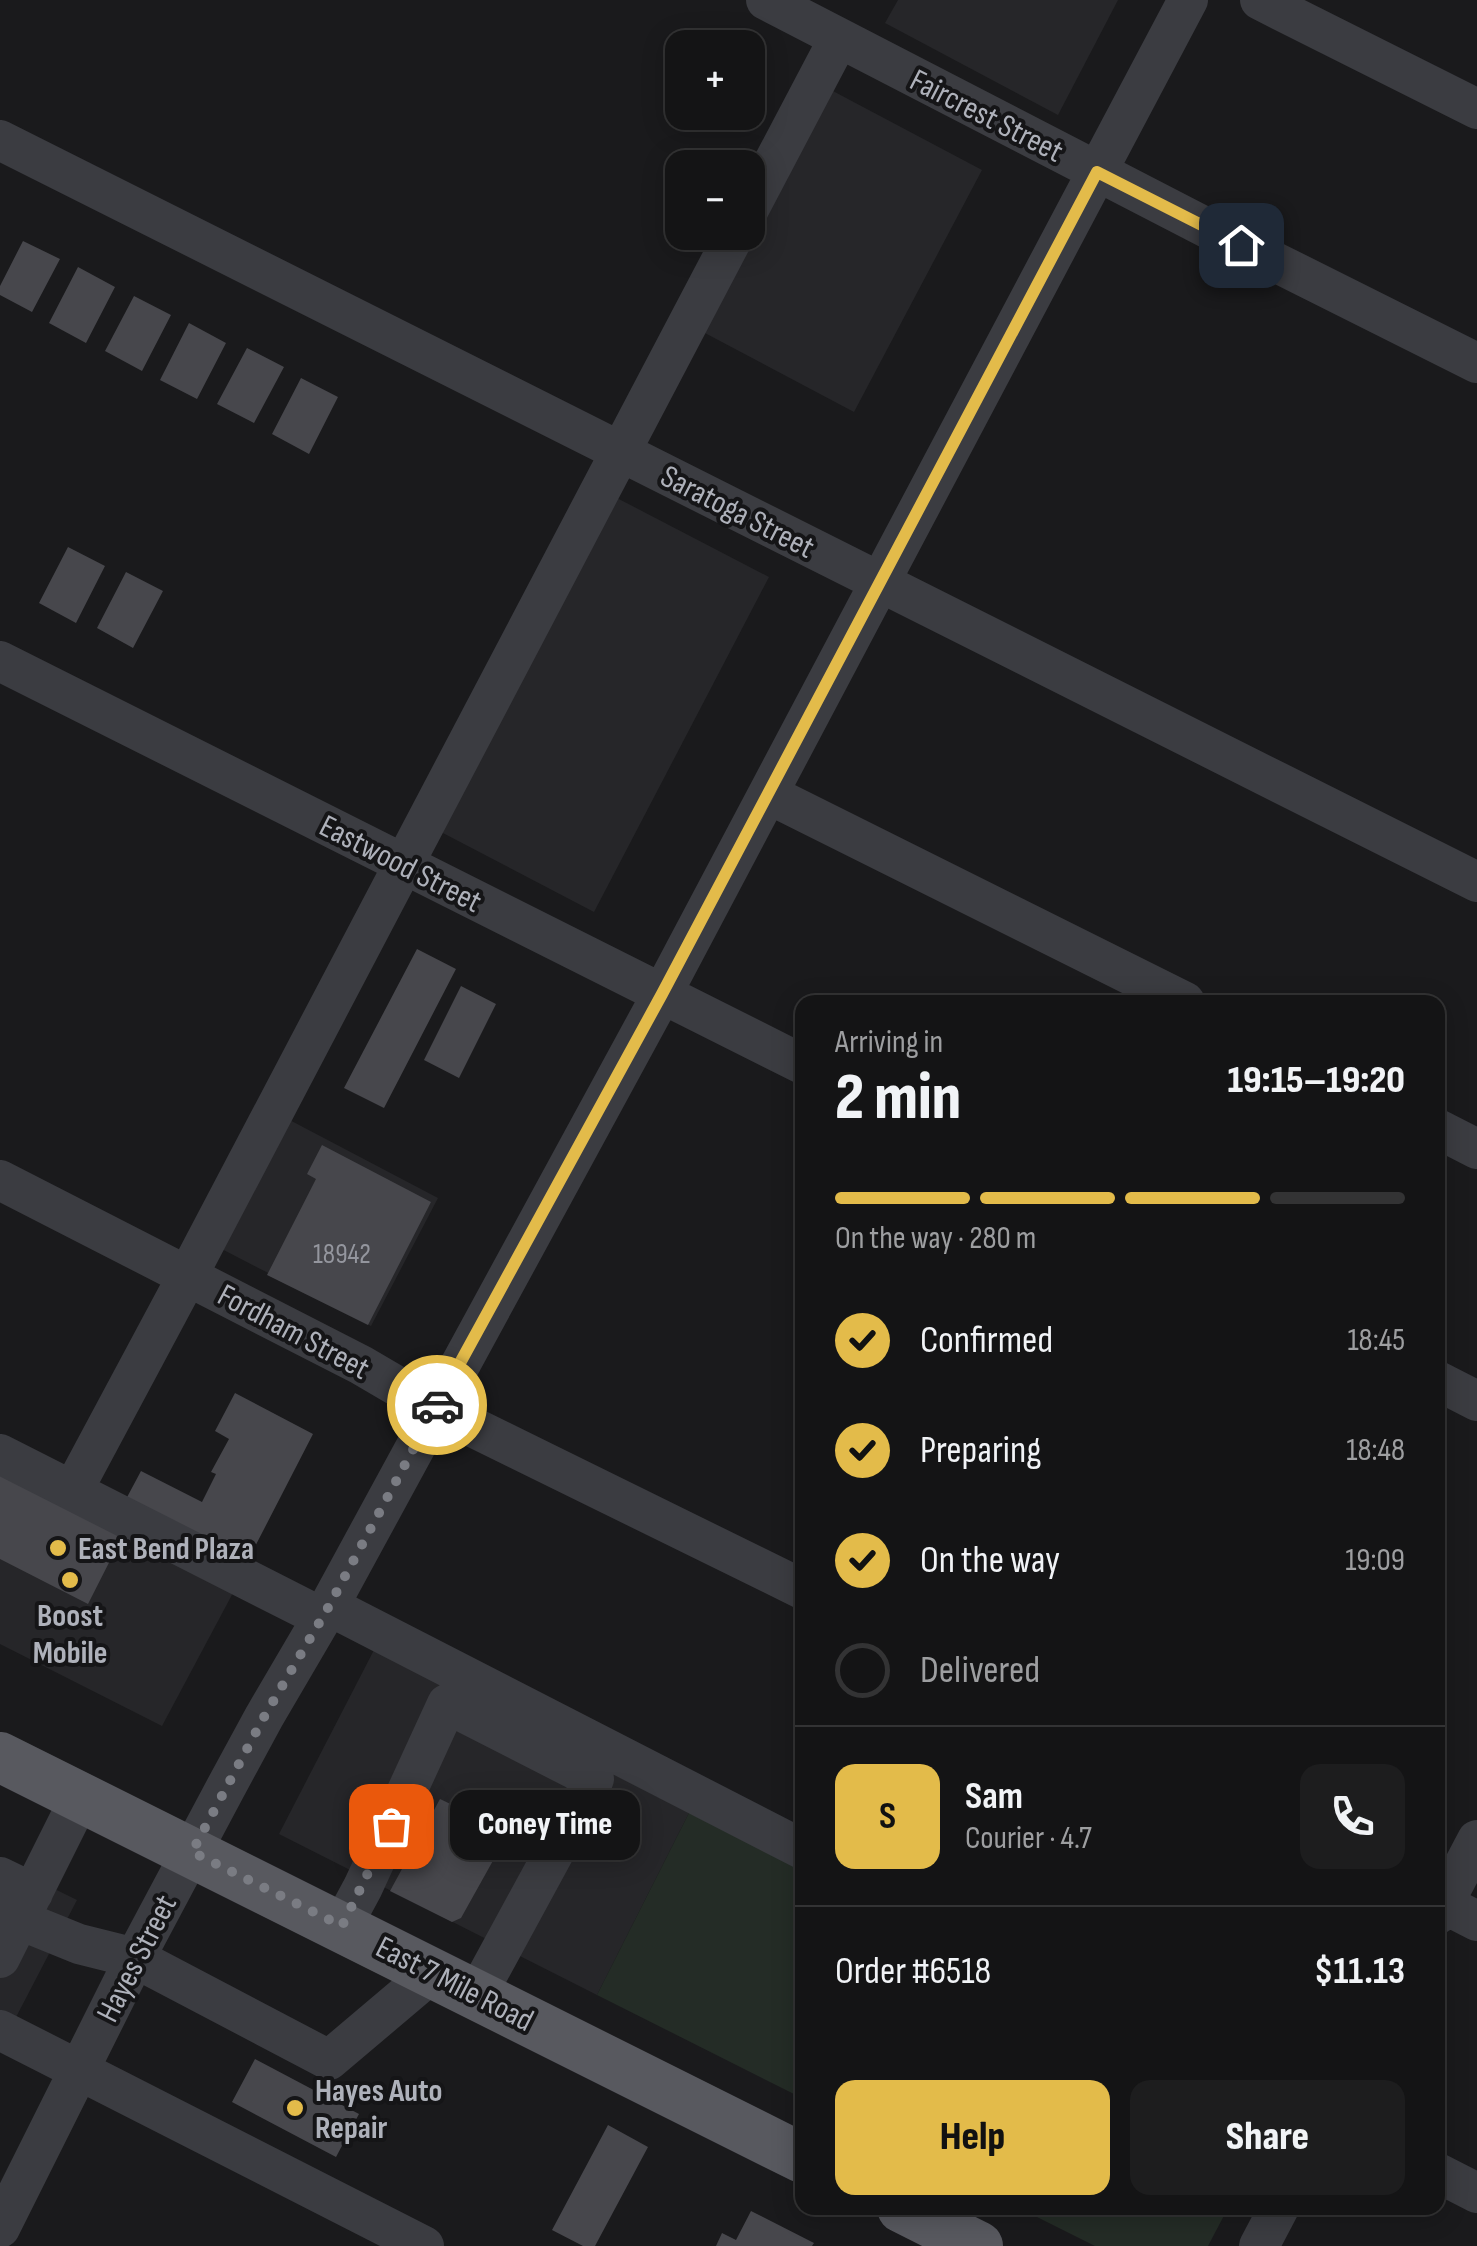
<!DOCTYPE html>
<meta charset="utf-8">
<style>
:root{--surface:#141415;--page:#1d1d1e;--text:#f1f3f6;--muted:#9d9ea0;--line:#333334;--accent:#e3bb4a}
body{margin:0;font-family:"Sofia Sans Condensed",sans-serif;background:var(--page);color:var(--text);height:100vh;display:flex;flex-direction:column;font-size:38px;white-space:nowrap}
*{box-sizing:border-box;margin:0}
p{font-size:32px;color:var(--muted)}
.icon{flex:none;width:55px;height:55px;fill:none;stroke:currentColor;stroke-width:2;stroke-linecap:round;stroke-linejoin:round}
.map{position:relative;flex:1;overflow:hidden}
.drawer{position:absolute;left:795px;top:995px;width:650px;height:1220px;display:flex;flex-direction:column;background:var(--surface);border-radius:20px;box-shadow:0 5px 25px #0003,0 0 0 2px var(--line)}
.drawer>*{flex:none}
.buttons{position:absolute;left:665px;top:30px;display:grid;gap:20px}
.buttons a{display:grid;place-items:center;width:100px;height:100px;border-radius:20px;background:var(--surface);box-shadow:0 5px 25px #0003,0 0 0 2px var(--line);font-size:50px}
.pin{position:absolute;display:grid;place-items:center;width:85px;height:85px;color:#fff;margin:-42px;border-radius:20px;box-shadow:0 5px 15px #0006}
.courier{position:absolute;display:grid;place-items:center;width:100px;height:100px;margin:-50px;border:8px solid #e3bb4a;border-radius:50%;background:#fff;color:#222;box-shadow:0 2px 12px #0007}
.bubble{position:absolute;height:70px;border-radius:20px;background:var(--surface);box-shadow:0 5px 25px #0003,0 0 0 2px var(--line);font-size:32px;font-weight:800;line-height:70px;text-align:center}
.overview em{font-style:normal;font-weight:800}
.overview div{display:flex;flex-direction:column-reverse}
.overview{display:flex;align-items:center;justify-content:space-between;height:170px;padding:0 40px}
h1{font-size:65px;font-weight:800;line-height:75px}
.bar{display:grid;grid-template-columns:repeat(4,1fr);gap:15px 10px;align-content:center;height:120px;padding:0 40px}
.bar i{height:12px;border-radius:8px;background:var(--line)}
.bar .current{background:var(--accent)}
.bar p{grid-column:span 4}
.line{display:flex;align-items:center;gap:25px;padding:0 40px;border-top:2px solid var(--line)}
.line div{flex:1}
.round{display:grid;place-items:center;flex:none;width:105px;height:105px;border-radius:20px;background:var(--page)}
ol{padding:0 40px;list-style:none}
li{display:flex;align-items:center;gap:30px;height:110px}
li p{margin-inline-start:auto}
li .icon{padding:10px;border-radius:50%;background:var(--accent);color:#111;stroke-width:4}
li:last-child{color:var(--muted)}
li i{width:55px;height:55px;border:5px solid var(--line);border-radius:50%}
.action{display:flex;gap:20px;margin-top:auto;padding:20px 40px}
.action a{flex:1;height:115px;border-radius:20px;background:var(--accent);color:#111;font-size:40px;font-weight:800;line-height:115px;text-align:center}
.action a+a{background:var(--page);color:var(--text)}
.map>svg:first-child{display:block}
</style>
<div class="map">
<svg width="1477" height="2246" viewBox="0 0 1477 2246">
<rect width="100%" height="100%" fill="#1a1a1c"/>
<path fill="#262629" d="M898,0H1118L1058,115L885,23Z
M831,90L982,170L854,412L703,332Z
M615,497L769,577L594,912L441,832Z
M282,1116L438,1198L371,1326L214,1245Z
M0,1474L234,1591L162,1726L0,1644Z
M374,1650L689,1813L597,1995L279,1834Z
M0,1862L77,1900L0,2048Z"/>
<path fill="#242c26" d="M689,1813L802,1870V2098L597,1995Z
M1019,2208H1228L1208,2246H1095Z"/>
<path fill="#47474c" d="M23,241L60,259L32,312L0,295V286Z
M78,267L115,287L86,343L49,323Z
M134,296L171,315L142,371L105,351Z
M189,323L226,343L197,399L160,380Z
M247,348L284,367L254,423L217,404Z
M301,378L338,397L309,454L272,434Z
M68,547L105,566L76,623L39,603Z
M126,572L163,591L133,648L97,628Z
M417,949L456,969L384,1108L344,1088Z
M461,986L496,1004L459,1078L424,1060Z
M322,1145L431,1202L368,1325L267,1275L316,1179L307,1174Z
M235,1393L313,1434L246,1564L125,1501L141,1471L202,1502L216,1474L211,1472L229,1439L215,1431Z
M0,1475L122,1537L88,1604L0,1559Z
M440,1799L509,1832L461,1918L452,1922L390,1891Z
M255,2059L359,2114L336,2157L232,2102Z
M608,2125L648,2147L595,2246H583L552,2230Z
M751,2211L814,2243L812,2246H716L722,2233L736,2240Z"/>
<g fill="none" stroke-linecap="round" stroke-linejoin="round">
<path stroke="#3b3c41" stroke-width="40" d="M766,0L1207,228L1477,363
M1260,0L1477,109
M0,140L1477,882
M748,211L839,38
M0,661L802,1064
M768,794L1185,1002
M1438,1129L1477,1149
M0,1180L361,1365L436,1409L802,1589
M1438,1381L1477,1401
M0,1454L323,1618
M73,1490L188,1275L736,232
M329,1606L802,1849
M0,1877L33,1893
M1438,1901L1477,1921
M0,1912L79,1944L135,1958L329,2060L433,1972
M1438,1914L1477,1840
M342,1926L363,1887L447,1704L594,1779L477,1994
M0,1958L80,1798
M0,2030L424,2246
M1438,2173L1477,2193
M0,2228L135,1958L225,1789L264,1717L329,1606L662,994L1188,0
M1259,2246L1279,2208"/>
<path stroke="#58595f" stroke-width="50" d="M0,1757L802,2158
M902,2208L978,2246"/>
</g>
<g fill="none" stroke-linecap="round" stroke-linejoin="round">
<path stroke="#7a7c83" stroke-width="10" stroke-dasharray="0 18" d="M391,1826L342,1926L192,1852L264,1717L329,1606L437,1405"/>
<path stroke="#e3bb4a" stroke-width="12" d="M437,1405L662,994L1097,172L1241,245"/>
</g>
<g fill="#e3bb4a" stroke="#151517" stroke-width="4">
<circle cx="58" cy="1548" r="10"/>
<circle cx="70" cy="1580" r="10"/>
<circle cx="295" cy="2108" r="10"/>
</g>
<g text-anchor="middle" stroke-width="8" stroke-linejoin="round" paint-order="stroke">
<g font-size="28" fill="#94969e">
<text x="342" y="1263">18942</text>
</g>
<g font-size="32" fill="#aeb1ba" stroke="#151517">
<text transform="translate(987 115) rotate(27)" y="11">Faircrest Street</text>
<text transform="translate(738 511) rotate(27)" y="11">Saratoga Street</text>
<text transform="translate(401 863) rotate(27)" y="11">Eastwood Street</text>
<text transform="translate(294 1331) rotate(28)" y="11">Fordham Street</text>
<text transform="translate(136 1958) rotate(-63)" y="11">Hayes Street</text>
<text transform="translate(455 1983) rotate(27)" y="11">East 7 Mile Road</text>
</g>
<g font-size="32" font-weight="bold" fill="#aeb1ba" stroke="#151517" text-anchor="start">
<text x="78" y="1559">East Bend Plaza</text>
<text x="70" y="1626" text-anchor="middle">Boost<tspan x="70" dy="37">Mobile</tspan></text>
<text x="315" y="2101">Hayes Auto<tspan x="315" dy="37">Repair</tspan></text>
</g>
</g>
</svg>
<div class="buttons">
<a>+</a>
<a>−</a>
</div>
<div class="pin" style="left:391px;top:1826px;background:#ea580c"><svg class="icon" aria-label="bag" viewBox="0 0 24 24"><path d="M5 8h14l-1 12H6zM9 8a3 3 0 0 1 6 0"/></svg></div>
<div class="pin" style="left:1241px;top:245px;background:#1f2937"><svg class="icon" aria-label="home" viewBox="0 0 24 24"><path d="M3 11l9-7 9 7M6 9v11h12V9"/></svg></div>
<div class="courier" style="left:437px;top:1405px"><svg class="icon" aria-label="car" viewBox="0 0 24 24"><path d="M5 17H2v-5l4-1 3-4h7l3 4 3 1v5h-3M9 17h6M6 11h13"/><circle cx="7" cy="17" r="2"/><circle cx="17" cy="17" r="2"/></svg></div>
<div class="bubble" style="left:450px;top:1790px;width:190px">Coney Time</div>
<section class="drawer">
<div class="overview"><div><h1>2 min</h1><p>Arriving in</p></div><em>19:15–19:20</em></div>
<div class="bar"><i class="current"></i><i class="current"></i><i class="current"></i><i></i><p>On the way · 280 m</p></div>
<ol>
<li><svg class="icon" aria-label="check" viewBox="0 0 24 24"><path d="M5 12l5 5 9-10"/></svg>Confirmed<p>18:45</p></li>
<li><svg class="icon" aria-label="check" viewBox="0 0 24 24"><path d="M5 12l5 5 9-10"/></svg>Preparing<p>18:48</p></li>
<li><svg class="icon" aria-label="check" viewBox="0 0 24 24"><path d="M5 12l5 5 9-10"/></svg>On the way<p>19:09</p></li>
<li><i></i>Delivered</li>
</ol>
<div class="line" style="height:180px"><b class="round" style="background:var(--accent);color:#111">S</b><div><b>Sam</b><p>Courier · 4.7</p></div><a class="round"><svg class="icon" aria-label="phone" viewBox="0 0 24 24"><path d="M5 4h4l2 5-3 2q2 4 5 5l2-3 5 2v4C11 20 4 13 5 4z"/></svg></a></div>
<div class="line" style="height:130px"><div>Order #6518</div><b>$11.13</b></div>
<div class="action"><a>Help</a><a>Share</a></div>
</section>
</div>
